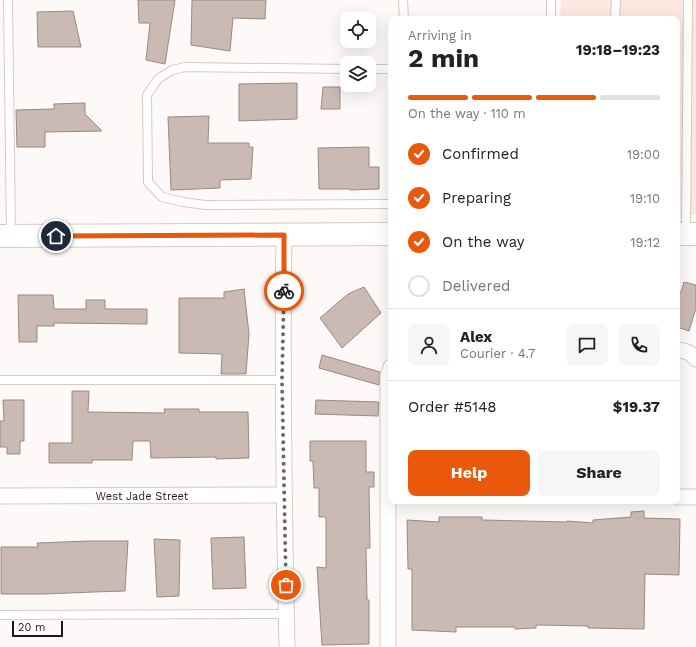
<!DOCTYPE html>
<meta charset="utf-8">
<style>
:root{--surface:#fff;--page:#f6f6f6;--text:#222;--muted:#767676;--line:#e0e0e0;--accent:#ea580c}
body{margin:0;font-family:"Work Sans",sans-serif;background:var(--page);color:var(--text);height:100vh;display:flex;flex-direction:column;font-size:15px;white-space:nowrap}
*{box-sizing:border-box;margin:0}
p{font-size:13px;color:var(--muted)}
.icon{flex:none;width:22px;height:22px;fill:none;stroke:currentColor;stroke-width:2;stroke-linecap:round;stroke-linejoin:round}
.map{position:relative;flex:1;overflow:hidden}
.side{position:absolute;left:388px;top:16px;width:292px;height:488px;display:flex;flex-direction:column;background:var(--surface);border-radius:8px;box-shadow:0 4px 16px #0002}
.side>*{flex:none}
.tools{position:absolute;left:340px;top:12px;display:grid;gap:8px}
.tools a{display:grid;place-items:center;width:36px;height:36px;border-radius:8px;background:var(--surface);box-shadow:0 4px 16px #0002;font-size:20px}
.scale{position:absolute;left:12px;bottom:10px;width:51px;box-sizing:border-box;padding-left:4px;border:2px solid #1e1816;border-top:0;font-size:11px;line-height:14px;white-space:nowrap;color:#1e1816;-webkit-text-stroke:3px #fff;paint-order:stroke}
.pin{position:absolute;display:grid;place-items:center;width:34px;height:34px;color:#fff;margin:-17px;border:2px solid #fff;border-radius:50%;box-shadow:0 1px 4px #0007}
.courier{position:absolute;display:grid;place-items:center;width:40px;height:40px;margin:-20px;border:3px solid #ea580c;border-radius:50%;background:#fff;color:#222;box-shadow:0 1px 5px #0007}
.overview em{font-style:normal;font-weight:700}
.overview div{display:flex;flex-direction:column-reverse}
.overview{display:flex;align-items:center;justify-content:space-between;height:68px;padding:0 20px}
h1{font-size:26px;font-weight:700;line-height:30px}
.bar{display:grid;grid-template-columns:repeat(4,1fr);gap:6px 4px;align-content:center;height:48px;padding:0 20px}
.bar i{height:5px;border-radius:3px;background:var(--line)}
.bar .active{background:var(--accent)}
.bar p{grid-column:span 4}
.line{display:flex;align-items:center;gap:10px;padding:0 20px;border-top:1px solid var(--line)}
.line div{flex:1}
.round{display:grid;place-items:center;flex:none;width:42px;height:42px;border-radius:8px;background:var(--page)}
ol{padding:0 20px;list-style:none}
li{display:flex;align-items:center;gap:12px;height:44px}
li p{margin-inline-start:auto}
li .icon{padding:4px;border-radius:50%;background:var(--accent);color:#fff;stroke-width:4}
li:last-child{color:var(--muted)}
li i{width:22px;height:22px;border:2px solid var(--line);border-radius:50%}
.primary-button{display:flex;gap:8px;margin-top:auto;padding:8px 20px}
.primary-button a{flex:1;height:46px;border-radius:8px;background:var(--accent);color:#fff;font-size:16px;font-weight:700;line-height:46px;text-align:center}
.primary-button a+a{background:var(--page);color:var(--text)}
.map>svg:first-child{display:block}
</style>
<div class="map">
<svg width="696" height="647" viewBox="0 0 696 647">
<rect width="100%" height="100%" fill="#fdf9f8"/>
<path fill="#fde8e1" d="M561,0H696V215H677V19H560Z"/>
<path fill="#cbbab4" stroke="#998983" d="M138,0H175L165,64L146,60L150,23H139Z
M192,0H266L265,19L233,18L230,51L191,45Z
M73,11L81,47H38L37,12Z
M297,83V119L239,121V84Z
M323,87H340V109H321Z
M85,103V114L102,131L45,132V147H17L16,110L54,109V104Z
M209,116L208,143H249V147H253L251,179L220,180V188L171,190L168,117Z
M369,147V167H379V189L350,190V189H319L318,148Z
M684,282L696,285V308L689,331L677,327V291L681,292Z
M364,287L381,313L342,348L320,318L348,294Z
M244,289L249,334L246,374H221L222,354L179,353V298H224V292Z
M18,295H53L54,309H86V300H105V309H147V324L54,323V326H37V342H19Z
M322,355L380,372L379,385L319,368Z
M72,391H89L88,412L165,413L164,409H199V412H248L249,458L216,459V457L151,458L150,441H133L132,460H92V463H49V443H72Z
M3,400H24V441H20V454H7V447H0V421H4Z
M316,400L379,402L378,416L315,414Z
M310,441H366V472H374V487H369L370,548H366L367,600H369V644L322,645L317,567L326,568V517H319V488H314L313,461H310Z
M644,511V518L680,519L679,575L645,574L644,629L588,628V626L536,625V628L515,629V627H456V632L412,630V569H408L407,520L439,522V517H482V520L567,522V521L593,523V520L631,517V512Z
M244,537L246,588L213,589L211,538Z
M154,539L180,540L179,596L157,597Z
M89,541H128L125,591L94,592L44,594H1V547H38L37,543Z"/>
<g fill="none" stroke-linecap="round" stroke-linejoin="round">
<g stroke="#d9c8c2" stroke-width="10">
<path id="lane" d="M8,0L11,235
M403,0L404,19
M551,19V0
M615,19L616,0
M347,69L185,67L172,70L158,79L147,95L148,182L162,197L183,202L205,205L391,204
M369,69H391
M686,233L688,0
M0,380H283
M0,615L286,614"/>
</g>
<g stroke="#d9c8c2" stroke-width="17">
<path id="street" d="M284,235C282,373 284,509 287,647
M677,350C684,350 692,353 696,359
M0,496L284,495
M677,497H696
M388,647V376L391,367"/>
</g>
<g stroke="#d9c8c2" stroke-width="24">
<path id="secondary" d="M677,234H696
M0,236L391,234"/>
</g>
<use href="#lane" stroke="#fff" stroke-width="8"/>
<use href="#street" stroke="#fff" stroke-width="15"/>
<use href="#secondary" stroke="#fff" stroke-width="22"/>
</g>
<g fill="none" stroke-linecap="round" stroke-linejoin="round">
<path stroke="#6c6765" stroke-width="4" stroke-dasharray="0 7.2" d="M284,291L282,380L286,585"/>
<path stroke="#ea580c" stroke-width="5" d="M56,236L284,235V291"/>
</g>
<g text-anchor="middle" stroke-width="4" stroke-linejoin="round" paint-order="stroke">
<g font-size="11" fill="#1e1816" stroke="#fff">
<text x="142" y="500">West Jade Street</text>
</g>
</g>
</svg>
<div class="tools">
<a><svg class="icon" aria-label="locate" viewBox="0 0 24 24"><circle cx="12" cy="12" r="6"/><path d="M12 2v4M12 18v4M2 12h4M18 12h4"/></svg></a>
<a><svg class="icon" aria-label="layers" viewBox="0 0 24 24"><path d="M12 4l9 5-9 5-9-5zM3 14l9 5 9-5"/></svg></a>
</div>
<div class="scale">20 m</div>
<div class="pin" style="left:286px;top:585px;background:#ea580c"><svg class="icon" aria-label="bag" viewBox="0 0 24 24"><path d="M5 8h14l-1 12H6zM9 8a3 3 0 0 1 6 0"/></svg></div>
<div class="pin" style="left:56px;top:236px;background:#1f2937"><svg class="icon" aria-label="home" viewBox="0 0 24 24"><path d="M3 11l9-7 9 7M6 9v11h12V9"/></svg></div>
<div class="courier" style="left:284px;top:291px"><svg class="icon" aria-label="bike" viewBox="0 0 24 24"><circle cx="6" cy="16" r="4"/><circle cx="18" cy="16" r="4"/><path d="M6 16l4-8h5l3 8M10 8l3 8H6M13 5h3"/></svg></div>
<section class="side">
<div class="overview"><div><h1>2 min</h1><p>Arriving in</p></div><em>19:18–19:23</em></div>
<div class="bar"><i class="active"></i><i class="active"></i><i class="active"></i><i></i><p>On the way · 110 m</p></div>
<ol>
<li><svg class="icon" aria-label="check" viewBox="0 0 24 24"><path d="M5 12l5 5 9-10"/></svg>Confirmed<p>19:00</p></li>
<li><svg class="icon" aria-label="check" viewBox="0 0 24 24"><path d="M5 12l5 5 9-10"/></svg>Preparing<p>19:10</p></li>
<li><svg class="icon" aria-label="check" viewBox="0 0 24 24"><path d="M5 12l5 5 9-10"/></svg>On the way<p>19:12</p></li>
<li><i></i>Delivered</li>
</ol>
<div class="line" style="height:72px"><a class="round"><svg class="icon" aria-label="person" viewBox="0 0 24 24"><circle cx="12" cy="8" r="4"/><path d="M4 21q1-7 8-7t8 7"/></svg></a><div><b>Alex</b><p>Courier · 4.7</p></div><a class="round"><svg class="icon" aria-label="chat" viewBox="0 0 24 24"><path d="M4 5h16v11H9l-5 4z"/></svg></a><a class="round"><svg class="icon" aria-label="phone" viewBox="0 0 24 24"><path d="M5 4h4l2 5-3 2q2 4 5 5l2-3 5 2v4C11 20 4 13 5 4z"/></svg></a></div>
<div class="line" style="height:52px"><div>Order #5148</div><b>$19.37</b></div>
<div class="primary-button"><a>Help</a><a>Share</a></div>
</section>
</div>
